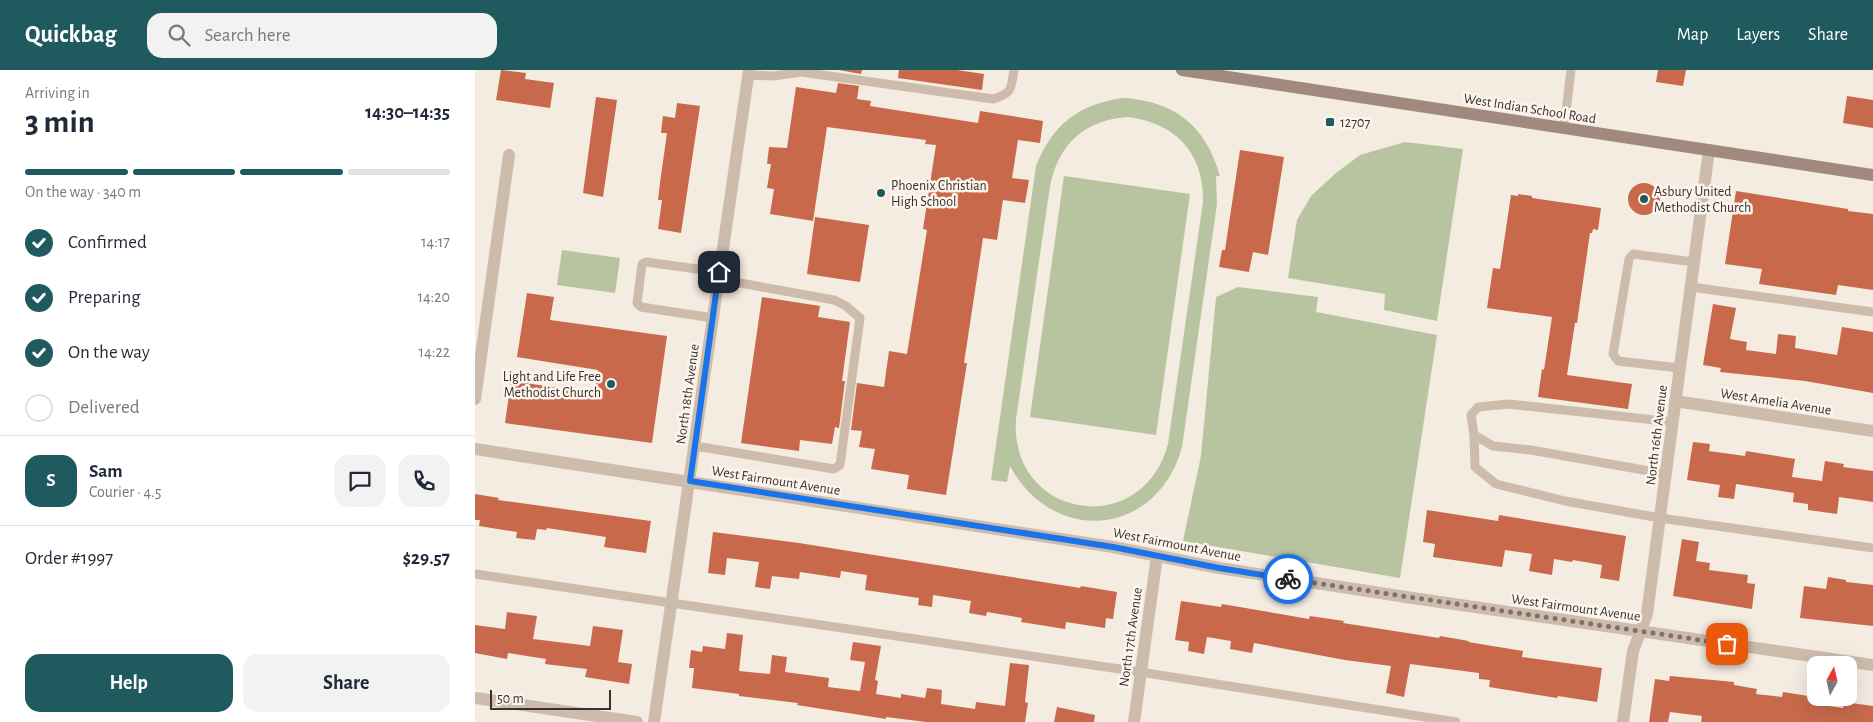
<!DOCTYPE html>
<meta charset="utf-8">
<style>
:root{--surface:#fff;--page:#f2f2f3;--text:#1f2937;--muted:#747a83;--line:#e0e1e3;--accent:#1f5a5e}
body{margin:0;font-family:"Alegreya Sans",sans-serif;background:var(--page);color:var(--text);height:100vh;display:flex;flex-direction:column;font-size:19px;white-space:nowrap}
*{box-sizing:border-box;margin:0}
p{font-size:16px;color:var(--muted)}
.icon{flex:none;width:28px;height:28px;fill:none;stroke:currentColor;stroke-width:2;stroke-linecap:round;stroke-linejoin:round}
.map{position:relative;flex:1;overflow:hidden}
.sheet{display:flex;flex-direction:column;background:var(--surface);width:475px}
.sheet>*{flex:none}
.needle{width:32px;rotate:8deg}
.tools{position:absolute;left:1332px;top:586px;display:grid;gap:10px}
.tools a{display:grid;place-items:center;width:50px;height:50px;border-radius:10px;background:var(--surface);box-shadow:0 5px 20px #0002;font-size:25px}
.scale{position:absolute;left:15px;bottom:12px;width:121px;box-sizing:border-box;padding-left:5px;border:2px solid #3b302b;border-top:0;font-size:14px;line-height:18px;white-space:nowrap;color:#3b302b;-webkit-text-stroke:4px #fbf5ee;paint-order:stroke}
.pin{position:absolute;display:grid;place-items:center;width:42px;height:42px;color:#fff;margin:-21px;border-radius:10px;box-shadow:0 2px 8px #0006}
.courier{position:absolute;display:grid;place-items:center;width:50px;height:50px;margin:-25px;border:4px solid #1a73e8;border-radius:50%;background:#fff;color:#222;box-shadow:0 1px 6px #0007}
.overview em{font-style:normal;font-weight:700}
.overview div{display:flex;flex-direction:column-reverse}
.overview{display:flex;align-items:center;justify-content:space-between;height:85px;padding:0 25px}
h1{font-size:32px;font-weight:700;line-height:38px}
.bar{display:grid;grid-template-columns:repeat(4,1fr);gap:8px 5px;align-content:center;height:60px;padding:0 25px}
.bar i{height:6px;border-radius:4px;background:var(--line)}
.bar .active{background:var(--accent)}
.bar p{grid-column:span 4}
.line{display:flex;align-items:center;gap:12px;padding:0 25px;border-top:1px solid var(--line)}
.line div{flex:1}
.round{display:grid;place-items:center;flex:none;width:52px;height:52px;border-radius:15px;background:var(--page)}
ol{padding:0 25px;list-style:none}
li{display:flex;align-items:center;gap:15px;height:55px}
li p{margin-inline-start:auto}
li .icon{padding:5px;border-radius:50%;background:var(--accent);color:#fff;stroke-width:4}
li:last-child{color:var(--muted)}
li i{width:28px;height:28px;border:2px solid var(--line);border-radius:50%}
.button{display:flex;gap:10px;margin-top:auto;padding:10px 25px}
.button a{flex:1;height:58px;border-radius:15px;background:var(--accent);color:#fff;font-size:20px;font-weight:700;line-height:58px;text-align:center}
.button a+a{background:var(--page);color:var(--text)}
header{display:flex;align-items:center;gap:30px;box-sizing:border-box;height:70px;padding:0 25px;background:var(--accent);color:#fff}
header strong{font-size:24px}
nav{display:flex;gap:28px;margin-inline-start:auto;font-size:18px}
.search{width:350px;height:45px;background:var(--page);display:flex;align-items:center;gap:12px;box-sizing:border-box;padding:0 18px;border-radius:15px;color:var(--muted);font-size:19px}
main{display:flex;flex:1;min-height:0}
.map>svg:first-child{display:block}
</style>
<header>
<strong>Quickbag</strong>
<div class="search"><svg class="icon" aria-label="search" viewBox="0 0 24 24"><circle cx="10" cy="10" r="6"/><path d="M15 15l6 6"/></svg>Search here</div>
<nav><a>Map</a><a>Layers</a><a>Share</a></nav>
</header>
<main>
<section class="sheet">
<div class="overview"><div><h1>3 min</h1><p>Arriving in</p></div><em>14:30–14:35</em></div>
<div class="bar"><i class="active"></i><i class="active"></i><i class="active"></i><i></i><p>On the way · 340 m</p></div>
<ol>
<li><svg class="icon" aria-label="check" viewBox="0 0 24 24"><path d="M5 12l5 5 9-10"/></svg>Confirmed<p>14:17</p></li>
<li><svg class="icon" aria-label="check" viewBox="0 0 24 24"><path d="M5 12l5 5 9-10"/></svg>Preparing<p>14:20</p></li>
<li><svg class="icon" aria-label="check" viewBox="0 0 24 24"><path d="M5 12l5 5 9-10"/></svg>On the way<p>14:22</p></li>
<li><i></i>Delivered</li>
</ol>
<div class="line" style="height:90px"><b class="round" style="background:var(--accent);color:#fff">S</b><div><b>Sam</b><p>Courier · 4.5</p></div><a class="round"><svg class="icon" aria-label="chat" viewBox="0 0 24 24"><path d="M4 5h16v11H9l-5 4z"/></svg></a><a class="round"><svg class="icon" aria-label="phone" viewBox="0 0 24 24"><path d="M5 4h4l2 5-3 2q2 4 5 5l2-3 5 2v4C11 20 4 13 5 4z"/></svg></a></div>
<div class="line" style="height:65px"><div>Order #1997</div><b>$29.57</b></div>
<div class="button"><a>Help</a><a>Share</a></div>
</section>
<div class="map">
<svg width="1398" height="652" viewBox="0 0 1398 652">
<rect width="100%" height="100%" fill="#f4ebe1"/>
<path fill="#b8c4a0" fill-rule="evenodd" d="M648,28C700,31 731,56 745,106H741L742,134L707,377C683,466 579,477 535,396L532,412L516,410L561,96C578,54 604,34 648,28ZM653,47C701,53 729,83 728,132L693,374C667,471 534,449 541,349L575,116C584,73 610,50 653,47Z
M930,72L988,79L962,251L909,240L910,224L813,208L822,150L836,126L861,103L885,85Z
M589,106L715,124L681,365L555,347Z
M87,180L145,188L140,223L82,215Z
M763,217L843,227L841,242L962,265L925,508L708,471L726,386L741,227Z"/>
<path fill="#c8694b" d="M26,0L51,3L50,9L79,13L75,38L21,30Z
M364,0H387L386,4Z
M424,0H482L509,4L507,20L423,8Z
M1183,0H1211L1208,16L1181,12Z
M363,13L384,16L382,29L396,31L395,36L503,53L505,41L568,51L565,73L543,70L537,108L554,110L550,133L528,130L522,170L508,168L489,293H492L471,425L432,419L434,405L396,399L400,379L384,377L387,361L376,360L382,313L409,317L414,281L432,284L452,160L448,159L461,75L450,74L451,70L352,57L338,151L295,144L299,119L292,118L296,94H292L294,77L312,78L321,17L361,23Z
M1372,26L1398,30V58L1368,53Z
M121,27L142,30L128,127L108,123Z
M202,33L225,36L206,163L183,159L187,130H183L185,113L192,63H186L188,46L200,48Z
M765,80L809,87L793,185L778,182L774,202L744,197L747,180H750Z
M1153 129a16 16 0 1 1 32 0a16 16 0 1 1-32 0Z
M1261,121L1373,139V141L1398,144V220L1363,215L1361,225L1284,214L1287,199L1250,194Z
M1043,124L1057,126V128L1126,138L1123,160L1118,159L1117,163H1115L1102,253H1100L1092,305L1157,314L1153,339L1063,327L1067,299L1069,300L1077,247L1012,238L1018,198L1025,199L1036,125L1043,126Z
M340,147L394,155L385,212L332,204Z
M52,223L79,227L75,250L192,266L177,373L30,353L36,311L120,323L123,300L42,287Z
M287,227L345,236L343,247L375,252L367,311H370L364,358L360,357L357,374L325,370L324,381L266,373Z
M1238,234L1261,238L1255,269L1272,272L1271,280L1301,284L1303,264L1321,266L1320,278L1362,285L1367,257L1398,262V323L1330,311L1245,302L1246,298L1228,295Z
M1218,372L1235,374L1234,381L1270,386L1271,381L1320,389L1317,407L1347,411L1350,391L1369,394L1368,397L1398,401V432L1364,427L1362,444L1333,440V434L1318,432L1319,423L1261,414L1259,429L1243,427L1245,415L1212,410Z
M0,424L24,428L23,430L176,451L171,483L129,477L131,467L72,458L71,460L62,459L60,470L41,468L42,462L4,456L5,450H0Z
M952,440L1023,451L1024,445L1151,466L1144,511L1125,508L1127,495L1098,490L1097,492L1079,489L1077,505L1054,501L1057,484L1030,480L1027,497L958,487L960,474L948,472Z
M238,462L324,473L605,518L606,516L642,522L638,549L631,548L630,558L591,552L590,559L546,552L547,548L512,542L511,546L494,543L496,531L458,525L457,537L443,535L444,528L390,520L392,505L366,501L365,508L325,502L324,509L297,506L295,519L280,517L284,492L252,488L250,505L233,503Z
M1207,469L1224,472L1221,491L1235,493L1234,500L1273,505L1272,513L1280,514L1277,539L1198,526Z
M1353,507L1371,510V512L1398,515V556L1325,548L1329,516L1351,519Z
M706,531L746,537L747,534L834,549L835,546L869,551L868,553L964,568L965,566L994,571L993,572L1048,581L1047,587L1127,598L1122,632L1083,626L1082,628L1014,617L1015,610L1004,609V603L935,594L929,627L911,623L916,596L870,590L779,573L777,583L755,579L756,571L732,567L729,584L713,581L714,572L700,570Z
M32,542L62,546L58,569L115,576L118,556L148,560L143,592L157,594L154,614L110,607L112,599L70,594L71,589L33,583L32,589L0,583V555L30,559Z
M252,563L268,565L264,601L295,604L297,585L312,587L310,602L354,608L353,617L385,621L390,592L375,590L378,572L406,576L400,610L403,611L401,624L426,628V624L450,628L452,618L467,620L466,634L500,639L501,632L530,636L535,593L554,595L550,632L553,633L550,652H451L411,647V649L322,635L323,633L264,626V624L217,618L219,598H214L216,580L227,582L228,576L250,579Z
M1195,606L1259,612V615L1282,619L1281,624L1307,627L1308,622L1340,627L1339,634L1368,638L1369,632L1398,636V652H1226L1227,646L1195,642L1193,652H1174L1180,609L1194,611Z
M582,637L620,645L619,652H579Z"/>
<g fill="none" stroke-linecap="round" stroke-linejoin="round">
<path stroke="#cdbbac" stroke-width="9" d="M274,5L298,6L326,2L518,29C537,23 536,20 539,0
M1089,58L1096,0
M1216,217L1398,242
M238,248L166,237L162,233L167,194L171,192L244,202
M1205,298L1143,291L1138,284L1154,189L1158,184L1219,192
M999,365L1000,397L1021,414L1090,431L1185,448L1398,478
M220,376L359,399L365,395L385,248L371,236L359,230L243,209
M1191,404L1056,380L1018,376L999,365L996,345L1003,337L1034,334L1198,352
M0,504L665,602L981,652"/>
<path stroke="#cdbbac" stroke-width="12" d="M0,329L34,85
M1200,331L1398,361
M0,379L638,477L744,498L931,527L1398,595
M0,628L162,652
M179,652L274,0
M659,652L682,486
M1148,652L1158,581L1172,544L1234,80"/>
<path stroke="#a18a7d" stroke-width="12" d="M707,0L1398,105"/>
</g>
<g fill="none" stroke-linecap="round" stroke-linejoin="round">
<path stroke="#7c716b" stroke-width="5" stroke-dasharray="0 9" d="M813,509L1252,574"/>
<path stroke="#1a73e8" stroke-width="6" d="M244,202L215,411L638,477L744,498L813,509"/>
</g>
<g fill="#1f5a5e" stroke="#fbf5ee" stroke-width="2">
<rect x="850" y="47" width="10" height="10" rx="2.5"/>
<circle cx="406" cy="123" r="5"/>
<circle cx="1169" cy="129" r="5"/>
<circle cx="136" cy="314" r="5"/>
</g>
<g text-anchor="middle" stroke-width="5" stroke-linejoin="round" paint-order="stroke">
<g font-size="14" fill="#3b302b" stroke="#fbf5ee">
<text transform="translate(1055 38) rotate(9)" y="5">West Indian School Road</text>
<text transform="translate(212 324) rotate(-82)" y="5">North 18th Avenue</text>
<text transform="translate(1301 331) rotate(9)" y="5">West Amelia Avenue</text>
<text transform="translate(1181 365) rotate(-83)" y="5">North 16th Avenue</text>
<text transform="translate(301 410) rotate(9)" y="5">West Fairmount Avenue</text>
<text transform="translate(702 474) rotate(11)" y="5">West Fairmount Avenue</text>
<text transform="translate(1101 537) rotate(8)" y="5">West Fairmount Avenue</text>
<text transform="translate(655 567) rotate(-82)" y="5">North 17th Avenue</text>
</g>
<g font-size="14" fill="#3b302b" stroke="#fbf5ee" text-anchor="start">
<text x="865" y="57">12707</text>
<text x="416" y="120">Phoenix Christian<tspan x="416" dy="16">High School</tspan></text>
<text x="1179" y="126">Asbury United<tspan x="1179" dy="16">Methodist Church</tspan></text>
<text x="126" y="311" text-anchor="end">Light and Life Free<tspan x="126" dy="16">Methodist Church</tspan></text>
</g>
</g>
</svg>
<div class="tools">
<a><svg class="needle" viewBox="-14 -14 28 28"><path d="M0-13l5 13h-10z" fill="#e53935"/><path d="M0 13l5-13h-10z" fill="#747a83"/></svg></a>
</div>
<div class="scale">50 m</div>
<div class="pin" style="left:1252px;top:574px;background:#ea580c"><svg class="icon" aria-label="bag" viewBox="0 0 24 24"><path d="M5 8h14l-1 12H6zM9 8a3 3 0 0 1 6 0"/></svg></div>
<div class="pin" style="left:244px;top:202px;background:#1f2937"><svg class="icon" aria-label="home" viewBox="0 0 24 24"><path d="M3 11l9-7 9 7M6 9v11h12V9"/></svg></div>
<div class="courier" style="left:813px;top:509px"><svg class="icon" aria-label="bike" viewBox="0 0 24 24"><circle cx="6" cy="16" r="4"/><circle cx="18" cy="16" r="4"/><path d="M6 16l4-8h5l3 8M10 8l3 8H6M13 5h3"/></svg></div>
</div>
</main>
